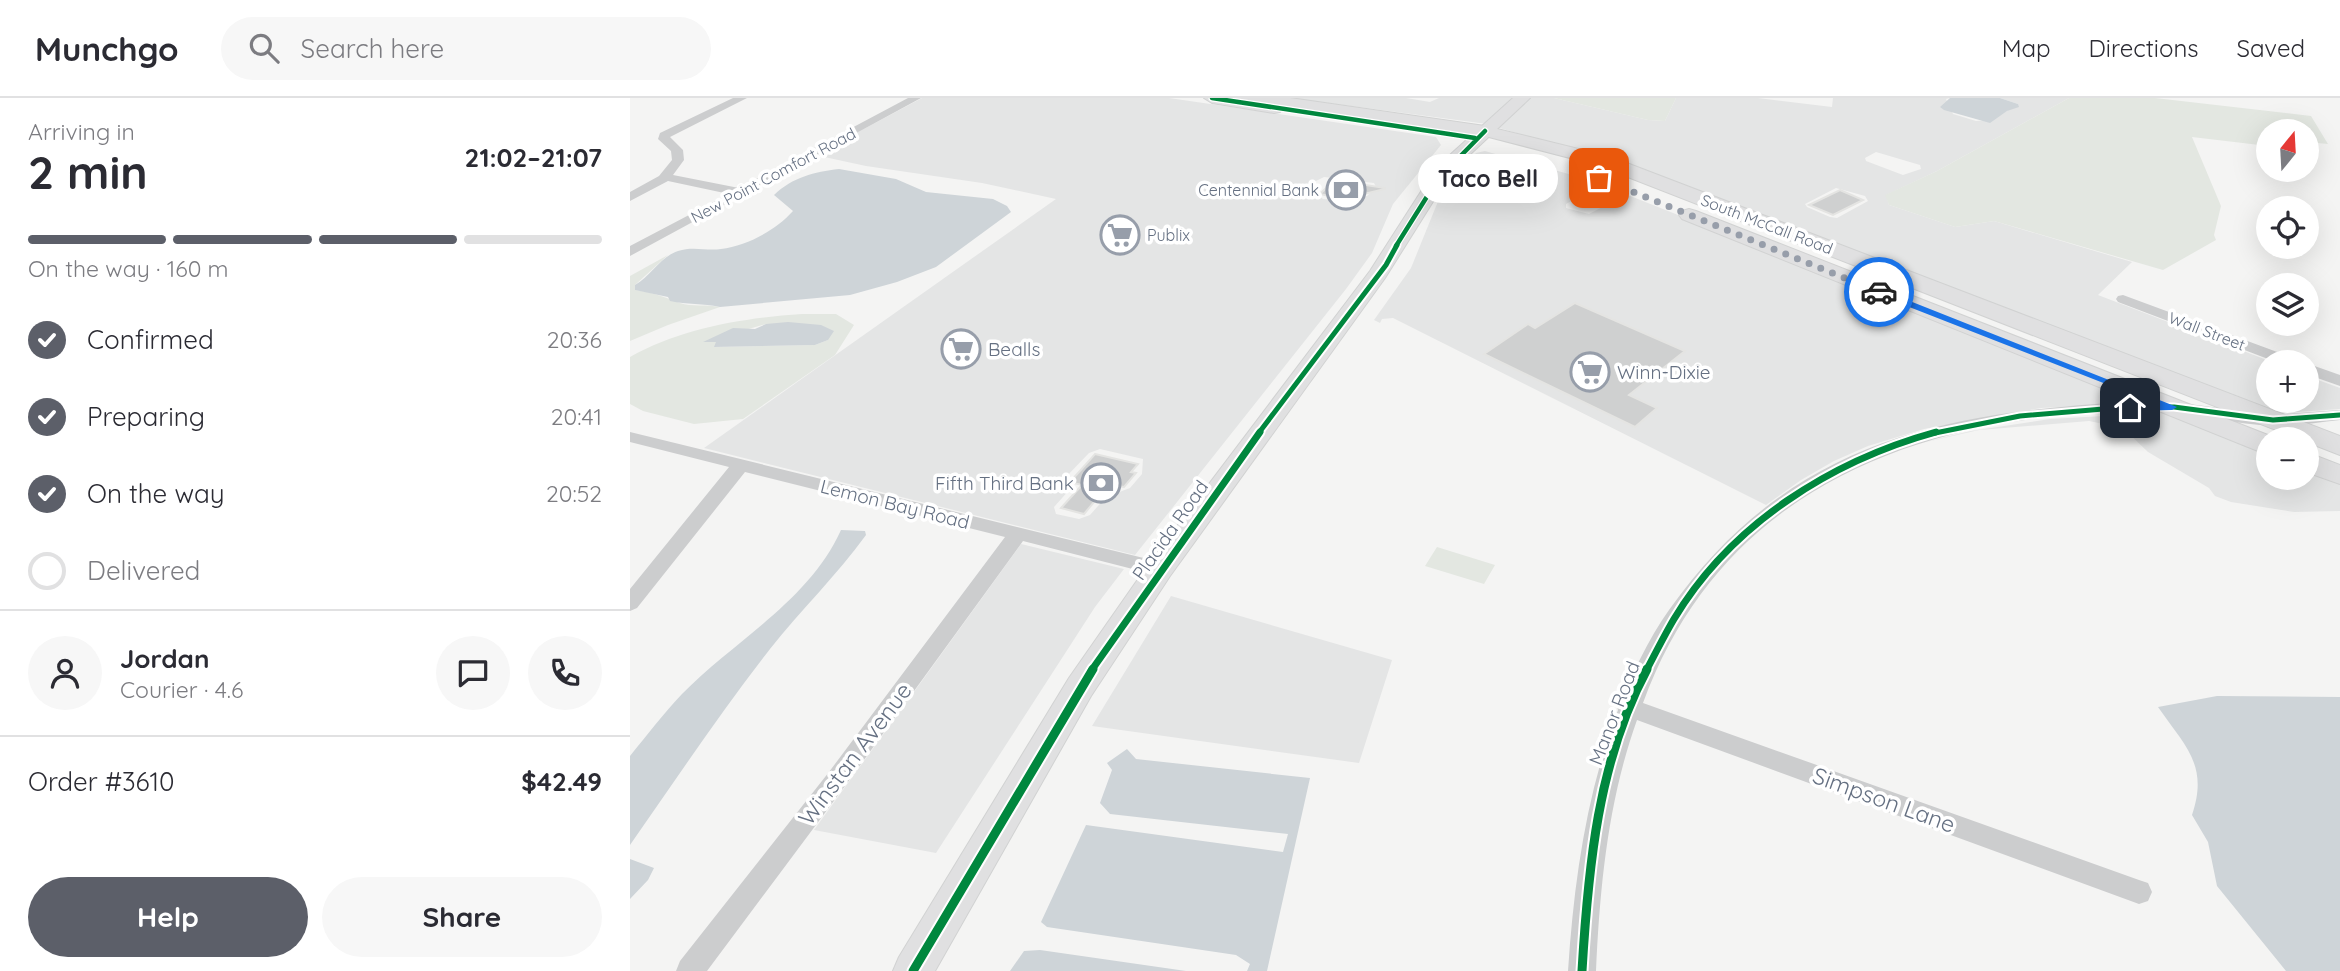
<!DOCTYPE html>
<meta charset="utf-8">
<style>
:root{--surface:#fff;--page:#f7f7f7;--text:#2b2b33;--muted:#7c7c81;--line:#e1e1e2;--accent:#5c5f69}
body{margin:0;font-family:Quicksand,sans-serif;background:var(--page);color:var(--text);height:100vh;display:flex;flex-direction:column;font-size:26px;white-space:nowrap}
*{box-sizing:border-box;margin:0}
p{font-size:23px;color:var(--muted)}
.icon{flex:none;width:38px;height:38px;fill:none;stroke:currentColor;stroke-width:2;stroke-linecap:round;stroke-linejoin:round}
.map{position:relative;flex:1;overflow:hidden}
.drawer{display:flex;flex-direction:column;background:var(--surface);width:630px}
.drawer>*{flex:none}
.needle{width:46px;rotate:18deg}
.controls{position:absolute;left:1626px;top:21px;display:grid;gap:14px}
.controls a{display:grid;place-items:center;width:63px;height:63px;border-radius:50%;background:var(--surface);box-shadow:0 7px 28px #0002;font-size:35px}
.pin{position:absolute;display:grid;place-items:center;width:60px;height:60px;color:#fff;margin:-30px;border-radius:14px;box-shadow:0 4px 10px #0006}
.courier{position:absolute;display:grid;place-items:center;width:70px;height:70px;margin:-35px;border:5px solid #1a73e8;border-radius:50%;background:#fff;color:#222;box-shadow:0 2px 9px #0007}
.bubble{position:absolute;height:49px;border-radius:24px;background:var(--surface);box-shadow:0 7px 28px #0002;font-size:23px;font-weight:800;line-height:49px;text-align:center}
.headline em{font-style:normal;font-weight:800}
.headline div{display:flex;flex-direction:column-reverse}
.headline{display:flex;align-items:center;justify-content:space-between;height:119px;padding:0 28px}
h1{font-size:46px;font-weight:800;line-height:52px}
.bar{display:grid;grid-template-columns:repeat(4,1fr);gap:10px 7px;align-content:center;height:84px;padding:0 28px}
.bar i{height:9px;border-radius:5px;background:var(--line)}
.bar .on{background:var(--accent)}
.bar p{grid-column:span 4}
.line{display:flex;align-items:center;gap:18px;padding:0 28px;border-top:2px solid var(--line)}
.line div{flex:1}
.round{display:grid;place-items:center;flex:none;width:74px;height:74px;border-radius:37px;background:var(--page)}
ol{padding:0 28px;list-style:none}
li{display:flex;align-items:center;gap:21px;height:77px}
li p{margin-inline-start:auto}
li .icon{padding:7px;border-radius:50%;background:var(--accent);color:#fff;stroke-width:4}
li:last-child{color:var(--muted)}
li i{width:38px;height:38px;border:4px solid var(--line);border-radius:50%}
.primary-button{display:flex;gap:14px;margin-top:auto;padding:14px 28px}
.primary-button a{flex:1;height:80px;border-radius:42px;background:var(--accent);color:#fff;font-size:28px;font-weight:800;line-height:80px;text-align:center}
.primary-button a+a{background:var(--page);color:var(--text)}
header{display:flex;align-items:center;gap:42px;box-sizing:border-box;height:98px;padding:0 35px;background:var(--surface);border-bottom:2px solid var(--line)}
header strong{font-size:33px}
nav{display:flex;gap:38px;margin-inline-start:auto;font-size:24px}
.search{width:490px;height:63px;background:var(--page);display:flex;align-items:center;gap:18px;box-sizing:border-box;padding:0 24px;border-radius:38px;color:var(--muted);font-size:26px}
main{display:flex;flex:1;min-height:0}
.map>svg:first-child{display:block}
</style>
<header>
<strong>Munchgo</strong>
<div class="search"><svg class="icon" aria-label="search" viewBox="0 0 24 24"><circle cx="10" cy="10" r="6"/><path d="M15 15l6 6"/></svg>Search here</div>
<nav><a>Map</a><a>Directions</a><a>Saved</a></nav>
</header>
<main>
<section class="drawer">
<div class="headline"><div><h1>2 min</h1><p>Arriving in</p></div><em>21:02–21:07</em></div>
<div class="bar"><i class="on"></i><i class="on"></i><i class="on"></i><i></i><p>On the way · 160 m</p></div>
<ol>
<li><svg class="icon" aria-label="check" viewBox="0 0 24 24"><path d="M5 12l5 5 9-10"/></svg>Confirmed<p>20:36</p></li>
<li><svg class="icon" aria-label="check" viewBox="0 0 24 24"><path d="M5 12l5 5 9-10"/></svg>Preparing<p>20:41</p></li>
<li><svg class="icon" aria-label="check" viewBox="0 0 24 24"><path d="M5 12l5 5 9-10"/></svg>On the way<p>20:52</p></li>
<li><i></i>Delivered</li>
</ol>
<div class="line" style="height:126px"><a class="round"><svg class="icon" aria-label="person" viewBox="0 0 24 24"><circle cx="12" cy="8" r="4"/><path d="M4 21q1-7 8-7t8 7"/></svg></a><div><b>Jordan</b><p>Courier · 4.6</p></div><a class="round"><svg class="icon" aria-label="chat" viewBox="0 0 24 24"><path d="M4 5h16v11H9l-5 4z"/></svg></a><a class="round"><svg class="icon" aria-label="phone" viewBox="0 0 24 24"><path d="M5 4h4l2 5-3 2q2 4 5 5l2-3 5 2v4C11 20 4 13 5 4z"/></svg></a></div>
<div class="line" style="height:91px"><div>Order #3610</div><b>$42.49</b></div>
<div class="primary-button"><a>Help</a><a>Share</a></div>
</section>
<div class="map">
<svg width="1710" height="873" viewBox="0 0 1710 873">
<rect width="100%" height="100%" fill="#f4f4f3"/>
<path fill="#e4e5e5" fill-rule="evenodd" d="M292,0H539L806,39L811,47L763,106L742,155L716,191L505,457L74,350L426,101L352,85L236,68L185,57ZM694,79L744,85L746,89L737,98L714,103L693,101L685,95L691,89L682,85ZM470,351L513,361L512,376L500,390L476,399L460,417L449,421L426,416L424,409L441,390L435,389L433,382L459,355Z
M661,0H776L800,4L809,0H886L857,26Z
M897,0H924L1018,22L1035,23L1046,0H1128L1202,9L1203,0H1320L1316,1L1323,16L1346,23L1362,22L1388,6L1370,0H1439L1307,73L1256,97L1259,107L1325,129L1364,123L1502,164L1468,197L1642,264H1638V303H1676L1677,278L1710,290V311L1640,316L1005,69L866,29ZM1246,54L1290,67L1291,71L1273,77L1236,63L1235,60ZM1206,90L1235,98L1238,103L1207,120L1200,119L1177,109L1175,106Z
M855,53L879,60L859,59L853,67L843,69L833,82L836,85L869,90L875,88L885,74L879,71L884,63L881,60L960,82L1518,304L1411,310L1294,331L1238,348L1204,363L1171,382L1136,407L763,220L752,221L750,225L744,222L781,170L811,96L846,55ZM961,93L983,99L984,103L959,116L936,110V106Z
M1544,314L1638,353V380H1676L1677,368L1710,382V413L1664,414L1601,404L1585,398L1579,390L1518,354L1493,330L1459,323L1349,332L1287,346L1341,333L1420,321Z
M391,446L494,471L465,509L306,755L184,732Z
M541,498L762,562L729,665L462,628Z"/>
<path fill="#e3e7e1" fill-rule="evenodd" d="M924,0H1046L1035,23L1018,22Z
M1439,0H1525L1681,18L1698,46L1677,44L1676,33H1638V48L1562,39L1591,108L1584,137L1586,142L1533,172L1364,123L1325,129L1259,107L1255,97L1307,73Z
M38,157L5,187V192C22,194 34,199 50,205C61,209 77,206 90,209L38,227L0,243V178Z
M172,216H206L224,227L205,257L113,321L64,326L13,313L0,306V259C52,230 113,220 172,216ZM136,226L198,242L185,247L85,249L87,244H74Z
M807,449L865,467L854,486L795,468Z"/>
<path fill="#ced4d8" d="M1320,0H1370L1388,6L1389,9L1377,13L1360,25L1314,12L1310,9Z
M209,71L266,81L296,94L363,101L377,108L381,114L306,169L267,184L220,197L90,209C73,205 57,207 40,203L38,199L5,192V187C21,178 30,159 48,153C63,148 76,153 91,151C117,148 146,132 163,113L144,97C163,79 184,74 209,71Z
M158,224L191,227L204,233L198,242L185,247L84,249L86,244H73L103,230L125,231L136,226Z
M211,432L235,433L236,437C207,477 171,512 140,551C91,614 46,681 0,747V658C17,637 34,615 52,596C105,542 179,503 211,432Z
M1587,598L1710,599V873H1656L1587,788L1578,744L1562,717C1579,667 1555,648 1528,609Z
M497,651L506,661L680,680L637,873H617L620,866L606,857L417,829L411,824L456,727L653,754L658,736L480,716L470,705L482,672L477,665Z
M0,761L24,770L18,782L0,801Z
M410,852L556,873H380L394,853Z"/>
<path fill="#cfd0d0" stroke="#e4e4e2" stroke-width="2" d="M863,60L880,62L873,72L880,73L871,88L838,83L848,69L856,70Z
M704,82L755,90V91L713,101L690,96Z
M1210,92L1233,102L1203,117L1179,107Z
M945,205L1055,253L999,297L1027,310L1005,329L854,256L898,226L905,230Z
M465,356L508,366L501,374L506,375L494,389L488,388L482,394L474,392L454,416L431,410L452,387L440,384Z"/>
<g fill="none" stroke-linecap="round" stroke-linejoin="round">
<g stroke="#d1d2d2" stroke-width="2">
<path id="secondary" d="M883,0H900L833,63L814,86L755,180L540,478L461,598L305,873H263L269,859L439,580L520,464L740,173L801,78L821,56Z"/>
</g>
<g stroke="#d1d2d2" stroke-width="2">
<path id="primary" d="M574,0H660L855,28L981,59L1710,338V357L967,67L855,38L652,9L650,14L644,15L582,5Z
M1059,111L1066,113L1648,341H1638V356L1628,353L1052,121L1049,117L1052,113Z
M1676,354L1710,367V386L1676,374Z"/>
</g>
<path fill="#cccdce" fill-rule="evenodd" d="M103,0H117L40,39L53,52L54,62L43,77L109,90L278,0H291L0,158V148L99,96L38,83L0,103V94L29,78L42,62L41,53L28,41L30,35Z
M1493,197L1666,261L1668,264H1646L1488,204L1486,201L1488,198Z
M1676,265L1710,277V288L1676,276Z
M1497,304H1544L1643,317L1710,312V322C1684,325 1657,329 1630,327C1591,324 1554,313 1515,313C1297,316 1094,384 1013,605L1509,782L1518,785L1522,794L1518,803L1509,806L1007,622C978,703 970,787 966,873H938C944,783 956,697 988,612L987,609C1002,578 1018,541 1039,512C1157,346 1305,315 1497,304Z
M0,334L530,464L537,466L540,471L537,476L530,478L393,443L215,688L77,873H46L50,863L199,674L375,439L115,374L7,510L0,513V491L99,369L0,344Z"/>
<use href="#secondary" fill="#e0e0e1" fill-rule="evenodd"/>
<use href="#primary" fill="#e0e0e1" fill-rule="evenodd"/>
<g stroke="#fff" stroke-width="7">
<path id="cycleway-far3" d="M582,0L845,40
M766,148L808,81L855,33"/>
</g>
<g stroke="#fff" stroke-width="9">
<path id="cycleway-far2" d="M628,336L756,167L767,147
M1300,336L1390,318L1497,309H1544L1643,322L1710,317"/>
</g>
<g stroke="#fff" stroke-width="11">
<path id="cycleway-far1" d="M461,573L630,334
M1016,573C1025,556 1034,538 1044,521C1101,426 1201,363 1306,334"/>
</g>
<g stroke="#fff" stroke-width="13">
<path id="cycleway" d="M283,873L463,571
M952,873C958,771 968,662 1017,571"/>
</g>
<use href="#cycleway-far3" stroke="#00873e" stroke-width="4.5"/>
<use href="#cycleway-far2" stroke="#00873e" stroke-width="5"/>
<use href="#cycleway-far1" stroke="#00873e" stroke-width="7"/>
<use href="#cycleway" stroke="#00873e" stroke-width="9"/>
</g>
<path fill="#1a73e8" d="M1246,192H1252L1547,309L1542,312L1496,313L1495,310L1500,307L1527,306L1246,196Z"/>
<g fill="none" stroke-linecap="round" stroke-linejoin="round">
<path stroke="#979eaa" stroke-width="7" stroke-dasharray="0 12.6" d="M969,80L1249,194"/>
</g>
<defs>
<g id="bank-ring" transform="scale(2.0125)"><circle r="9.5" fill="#fff" stroke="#979eaa" stroke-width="1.5"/><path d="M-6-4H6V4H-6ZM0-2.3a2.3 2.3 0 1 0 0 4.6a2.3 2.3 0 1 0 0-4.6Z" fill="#979eaa"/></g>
<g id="supermarket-ring" transform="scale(2.0125)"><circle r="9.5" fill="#fff" stroke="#979eaa" stroke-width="1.5"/><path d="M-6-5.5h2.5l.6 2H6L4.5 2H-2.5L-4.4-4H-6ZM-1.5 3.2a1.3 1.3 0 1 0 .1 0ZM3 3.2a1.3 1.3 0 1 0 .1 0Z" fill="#979eaa"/></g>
</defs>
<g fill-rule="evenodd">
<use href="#bank-ring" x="716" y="92"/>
<use href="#supermarket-ring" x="490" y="137"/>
<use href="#supermarket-ring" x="331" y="251"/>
<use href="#supermarket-ring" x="960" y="274"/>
<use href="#bank-ring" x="471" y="385"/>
</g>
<g text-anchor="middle" stroke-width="7" stroke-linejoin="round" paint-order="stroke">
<g font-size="16" fill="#657082" stroke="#fff">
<text transform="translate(143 77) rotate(-28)" y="6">New Point Comfort Road</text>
<text transform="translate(1137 126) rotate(21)" y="6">South McCall Road</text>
<text transform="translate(1577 233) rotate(21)" y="6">Wall Street</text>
</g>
<g font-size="16" fill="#657082" stroke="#fff" text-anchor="end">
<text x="689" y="98">Centennial Bank</text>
<text x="517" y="143" text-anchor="start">Publix</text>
</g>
<g font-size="19" fill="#657082" stroke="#fff" text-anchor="start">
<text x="358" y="258">Bealls</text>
<text x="987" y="281">Winn-Dixie</text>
<text x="444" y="392" text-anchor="end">Fifth Third Bank</text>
</g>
<g font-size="19" fill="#657082" stroke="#fff">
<text transform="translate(265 406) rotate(14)" y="7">Lemon Bay Road</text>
<text transform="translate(540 432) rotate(-55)" y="7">Placida Road</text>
<text transform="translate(984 615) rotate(-69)" y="7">Manor Road</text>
</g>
<g font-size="23" fill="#657082" stroke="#fff">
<text transform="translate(225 656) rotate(-53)" y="8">Winstan Avenue</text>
<text transform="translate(1254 702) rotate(20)" y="8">Simpson Lane</text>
</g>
</g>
</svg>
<div class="controls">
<a><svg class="needle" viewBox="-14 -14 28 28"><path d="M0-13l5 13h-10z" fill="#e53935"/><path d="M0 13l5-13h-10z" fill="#7c7c81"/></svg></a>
<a><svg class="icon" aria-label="locate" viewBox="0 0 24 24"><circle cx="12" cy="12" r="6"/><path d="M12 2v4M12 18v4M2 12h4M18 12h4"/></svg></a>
<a><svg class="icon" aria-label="layers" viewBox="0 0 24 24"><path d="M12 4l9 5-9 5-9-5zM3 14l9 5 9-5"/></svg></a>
<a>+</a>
<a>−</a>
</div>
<div class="pin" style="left:969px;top:80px;background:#ea580c"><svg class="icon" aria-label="bag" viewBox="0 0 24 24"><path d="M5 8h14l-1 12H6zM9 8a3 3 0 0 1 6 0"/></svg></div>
<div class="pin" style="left:1500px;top:310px;background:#1f2937"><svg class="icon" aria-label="home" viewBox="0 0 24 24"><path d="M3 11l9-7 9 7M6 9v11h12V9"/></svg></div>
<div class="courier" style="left:1249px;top:194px"><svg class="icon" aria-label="car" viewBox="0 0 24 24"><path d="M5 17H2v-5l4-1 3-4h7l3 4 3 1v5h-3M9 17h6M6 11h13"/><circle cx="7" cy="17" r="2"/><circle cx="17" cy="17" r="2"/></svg></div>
<div class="bubble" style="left:788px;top:56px;width:140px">Taco Bell</div>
</div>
</main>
